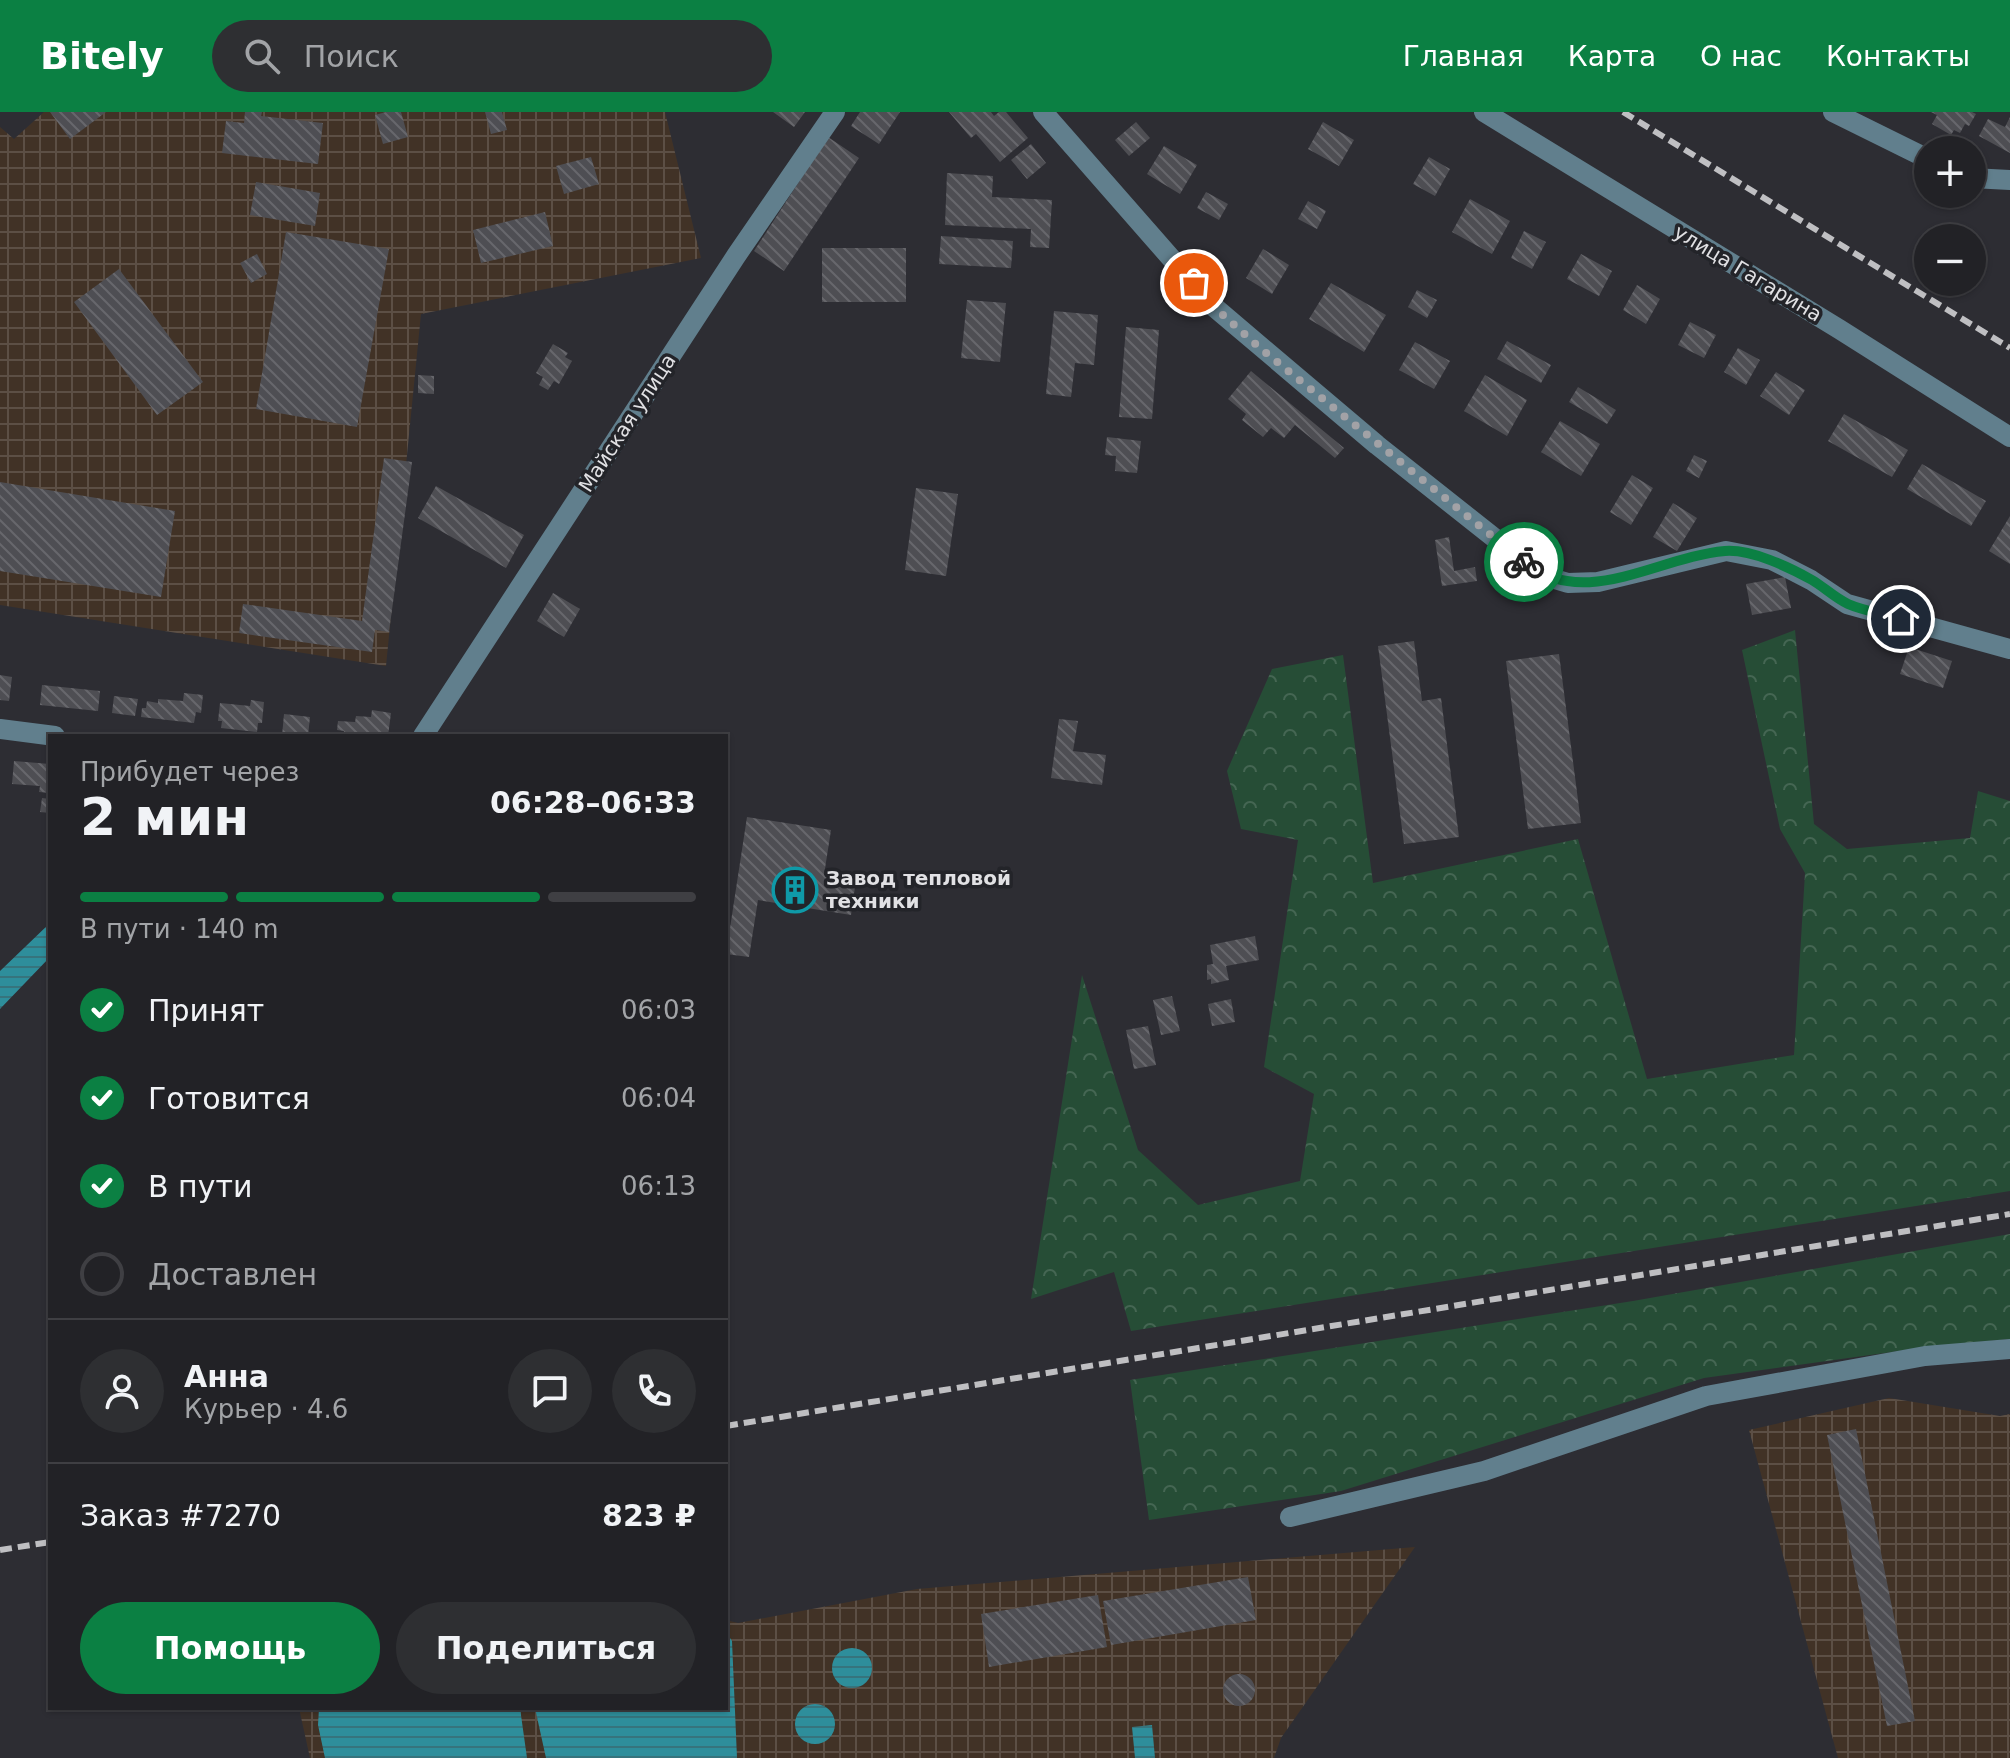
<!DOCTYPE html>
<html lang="ru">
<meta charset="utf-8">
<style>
:root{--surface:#222226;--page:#2e2f32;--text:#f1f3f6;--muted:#a2a4a7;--line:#3f3f43;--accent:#0b8043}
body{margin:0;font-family:"DejaVu Sans",sans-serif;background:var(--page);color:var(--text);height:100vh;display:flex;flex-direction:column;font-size:30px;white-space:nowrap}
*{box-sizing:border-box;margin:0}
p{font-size:26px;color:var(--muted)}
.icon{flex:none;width:44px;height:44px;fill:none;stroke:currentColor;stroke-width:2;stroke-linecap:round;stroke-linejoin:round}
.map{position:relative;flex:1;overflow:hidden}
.details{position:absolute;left:48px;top:622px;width:680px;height:976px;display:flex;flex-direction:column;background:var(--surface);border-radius:0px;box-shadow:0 2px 6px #0004,0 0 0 2px var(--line)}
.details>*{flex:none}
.fabs{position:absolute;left:1914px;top:24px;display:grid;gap:16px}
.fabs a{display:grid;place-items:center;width:72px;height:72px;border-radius:50%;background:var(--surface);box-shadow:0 2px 6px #0004,0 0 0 2px var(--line);font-size:40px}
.pin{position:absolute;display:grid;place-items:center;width:68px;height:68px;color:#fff;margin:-34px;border:4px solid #fff;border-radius:50%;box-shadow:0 2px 8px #0007}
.courier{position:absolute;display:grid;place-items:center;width:80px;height:80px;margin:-40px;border:6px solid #0b8043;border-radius:50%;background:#fff;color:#222;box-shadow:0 2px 10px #0007}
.head em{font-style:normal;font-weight:600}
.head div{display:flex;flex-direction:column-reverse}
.head{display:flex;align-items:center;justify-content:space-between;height:136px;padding:0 32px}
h1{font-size:52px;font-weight:600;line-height:60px}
.bar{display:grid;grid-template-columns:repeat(4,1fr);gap:12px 8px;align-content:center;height:96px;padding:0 32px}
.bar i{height:10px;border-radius:6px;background:var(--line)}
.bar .selected{background:var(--accent)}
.bar p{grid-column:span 4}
.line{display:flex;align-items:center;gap:20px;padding:0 32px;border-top:2px solid var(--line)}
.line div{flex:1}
.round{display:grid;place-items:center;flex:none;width:84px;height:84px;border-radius:42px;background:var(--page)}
ol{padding:0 32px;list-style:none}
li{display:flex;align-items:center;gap:24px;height:88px}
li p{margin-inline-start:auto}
li .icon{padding:8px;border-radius:50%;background:var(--accent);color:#fff;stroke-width:4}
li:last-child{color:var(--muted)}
li i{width:44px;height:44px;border:4px solid var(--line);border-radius:50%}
.button{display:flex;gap:16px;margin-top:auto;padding:16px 32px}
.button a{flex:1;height:92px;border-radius:48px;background:var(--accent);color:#fff;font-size:32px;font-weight:600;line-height:92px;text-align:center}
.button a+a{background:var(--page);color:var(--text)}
header{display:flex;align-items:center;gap:48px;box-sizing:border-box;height:112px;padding:0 40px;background:var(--accent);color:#fff}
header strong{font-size:38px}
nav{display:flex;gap:44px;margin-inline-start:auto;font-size:28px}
.search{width:560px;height:72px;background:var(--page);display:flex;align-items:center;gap:20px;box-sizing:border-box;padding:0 28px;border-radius:44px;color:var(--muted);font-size:30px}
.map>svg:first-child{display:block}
</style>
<header>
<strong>Bitely</strong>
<div class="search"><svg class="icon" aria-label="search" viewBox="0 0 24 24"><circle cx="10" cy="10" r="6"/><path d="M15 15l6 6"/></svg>Поиск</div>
<nav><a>Главная</a><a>Карта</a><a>О нас</a><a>Контакты</a></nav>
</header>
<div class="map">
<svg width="2010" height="1646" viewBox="0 0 2010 1646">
<defs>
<pattern id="industrial-grid" width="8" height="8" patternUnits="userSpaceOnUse" patternTransform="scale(2)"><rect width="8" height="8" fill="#413226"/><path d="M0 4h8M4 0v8" fill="none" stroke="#5c4f45"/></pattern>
<pattern id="forest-crowns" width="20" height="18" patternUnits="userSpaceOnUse" patternTransform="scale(2)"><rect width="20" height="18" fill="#264d36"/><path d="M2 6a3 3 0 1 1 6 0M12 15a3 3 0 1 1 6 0" fill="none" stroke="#456653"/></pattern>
<pattern id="water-rules" width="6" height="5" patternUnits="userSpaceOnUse" patternTransform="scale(2)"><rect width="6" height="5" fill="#2e8e9b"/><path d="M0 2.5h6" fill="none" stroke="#36747d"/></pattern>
<pattern id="building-back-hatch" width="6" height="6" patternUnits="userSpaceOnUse" patternTransform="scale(2)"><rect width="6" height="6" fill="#4e4e53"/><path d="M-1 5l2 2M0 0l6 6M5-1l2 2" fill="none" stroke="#67676c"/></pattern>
</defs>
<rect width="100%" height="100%" fill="#2d2d33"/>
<path fill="url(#industrial-grid)" d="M44,0H665L701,146L421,202L386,554L0,493V15L14,27Z
M1889,1286L2000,1304L2010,1302V1646H1838L1749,1318Z
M1415,1435L1281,1626L1274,1646H310L299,1596H726V1508L738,1511L917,1477Z"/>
<path fill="url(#forest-crowns)" d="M1795,518L1814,712L1847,737L1970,726L1978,679L2010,689V1079L1131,1219L1114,1160L1031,1187L1082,863L1138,1038L1198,1093L1300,1069L1314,982L1264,955L1298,728L1241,717L1227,659L1272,557L1343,543L1373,771L1578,727L1647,967L1794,943L1805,761L1780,717L1742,538Z
M2010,1122V1227L1928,1235L1704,1266L1341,1379L1149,1408L1130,1268L1633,1189Z"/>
<path fill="url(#water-rules)" d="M50,811V845L0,897V859Z
M726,1520L732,1529L737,1646H546L535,1596H726Z
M832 1556a20 20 0 1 1 40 0a20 20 0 1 1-40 0Z
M795 1612a20 20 0 1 1 40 0a20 20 0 1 1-40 0Z
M319,1596H520L527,1646H325L318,1613Z
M1152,1613L1155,1646H1135L1132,1615Z"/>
<path fill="url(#building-back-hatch)" d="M50,0H106L70,27Z
M245,0H262L261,4L323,11L318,52L222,41L226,9L244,11Z
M386,0H401L408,25L383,32L375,3Z
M485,0H502L507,18L491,22Z
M773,0H805L794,15Z
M860,0H900L879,32L851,14Z
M949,0H991L994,4L999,0H1006L1028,26L1000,50L976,22L971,26Z
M1931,0H1972L1976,2L1969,14L1965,12L1960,21L1954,18L1951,23L1932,12L1937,3Z
M2010,5V41L1979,24L1988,7L2005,15Z
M1136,10L1150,26L1129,44L1115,28Z
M1323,10L1354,28L1339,54L1308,37Z
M828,25L859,46L784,159L754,139Z
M1031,32L1046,51L1027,67L1011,48Z
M1164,34L1197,53L1180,82L1147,62Z
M591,45L599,72L564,82L556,54Z
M1429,45L1450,57L1435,84L1413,72Z
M947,61L993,64L992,85L1052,88L1049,136L1030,135L1031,117L945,113Z
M256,70L320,81L315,114L250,103Z
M1206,80L1228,92L1219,108L1197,96Z
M1470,87L1510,109L1492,142L1452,120Z
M1308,89L1326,99L1317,117L1298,107Z
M545,100L553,134L481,151L473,118Z
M1524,119L1546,130L1532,157L1511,146Z
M286,120L389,137L357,315L256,297Z
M941,124L1013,129L1011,156L939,152Z
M822,136H906V190H822Z
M1263,137L1289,153L1272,182L1246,166Z
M257,142L267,162L251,171L240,151Z
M1581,142L1612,159L1599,184L1567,167Z
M119,157L203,270L157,303L74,190Z
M1331,171L1386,203L1364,240L1309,207Z
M1637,173L1660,187L1646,212L1623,198Z
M1417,178L1437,188L1427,206L1408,195Z
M967,188L1006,191L1000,250L961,246Z
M1054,199L1098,203L1094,253L1075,251L1071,285L1046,282Z
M1690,210L1716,223L1704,246L1678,233Z
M1126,215L1159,218L1152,307L1119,305Z
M1507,229L1551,253L1541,271L1497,247Z
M1415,230L1450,249L1434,277L1399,258Z
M553,232L568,241L565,245L572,249L559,272L554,269L548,278L539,273L543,265L536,261Z
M1738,236L1760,248L1746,273L1724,260Z
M1251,259L1344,336L1335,346L1295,313L1284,326L1271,316L1263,325L1242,308L1246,302L1228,287Z
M1776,260L1805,278L1789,303L1760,284Z
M418,263L434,264V282L418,281Z
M1485,263L1527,288L1507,324L1464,299Z
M1578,275L1616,298L1607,312L1569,290Z
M1844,302L1908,338L1892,365L1828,329Z
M1560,309L1600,332L1581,364L1541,340Z
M1107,325L1141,329L1137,361L1115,359L1116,344L1105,343Z
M1694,343L1707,349L1699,366L1686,359Z
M384,346L412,350L389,520L375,518L372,540L239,521L243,492L362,509Z
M1922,352L1986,389L1971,414L1907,377Z
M1632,363L1653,376L1631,413L1610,400Z
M0,370L175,399L161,485L0,459Z
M436,374L524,423L506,456L418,406Z
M916,376L958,382L946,464L905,458Z
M1673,391L1697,406L1677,439L1653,425Z
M2010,404V452L1989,439Z
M1449,425L1454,459L1475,455L1477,469L1442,474L1435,428Z
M1785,465L1791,496L1752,503L1746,472Z
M553,481L580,497L564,525L537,509Z
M1414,529L1422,589L1441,586L1459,725L1404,732L1378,534Z
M1909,535L1952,549L1943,576L1900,562Z
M1559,542L1581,711L1528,717L1506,549Z
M0,563L12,565L9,589L0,588Z
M42,573L100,579L98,599L40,593Z
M184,581L203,583L201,601L196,600L194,611L141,605L142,596H146L147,589L158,591V587L183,589Z
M114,584L138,587L135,604L112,601Z
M251,588L264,590L262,611H258L257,620L221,616L222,609H218L220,591L250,594Z
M372,598L391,601L388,624H343L344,619L337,618L338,609L355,610L356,604L371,605Z
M284,602L310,605L308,624H282Z
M1059,607L1078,609L1073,639L1106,643L1102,673L1051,666Z
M14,649L50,652V681L39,680L40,674L12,672Z
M42,686L50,687V701L40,700Z
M747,705L831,718L824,763L856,768L851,803L758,788L749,845L726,842Z
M1255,824L1259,848L1226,854L1229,868L1211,872V867L1207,868V853L1213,852L1210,833Z
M1172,884L1180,919L1161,923L1153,888Z
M1231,887L1235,910L1212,914L1208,892Z
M1148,914L1156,953L1134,957L1126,918Z
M1856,1317L1915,1609L1887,1614L1827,1323Z
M1248,1465L1256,1508L1111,1533L1103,1489Z
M1098,1483L1107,1535L989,1555L981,1502Z
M1223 1578a16 16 0 1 1 32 0a16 16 0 1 1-32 0Z"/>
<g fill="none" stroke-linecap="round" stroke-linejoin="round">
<path stroke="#617f8d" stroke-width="20" d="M1043,0L1213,194L1377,333L1541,463L1568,471L1598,470L1726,439L1772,448L1811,468L1847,492L2010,537
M1484,0L1839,217L2010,325
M1833,0L1928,47
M1972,66L2010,68
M0,617L55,624
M423,624L736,144L835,0
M1290,1405L1484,1359L1706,1284L1925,1244L2010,1237"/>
<path stroke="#bfbfc2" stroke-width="6" stroke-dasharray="12 6" stroke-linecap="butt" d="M1623,0L2010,236
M726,1314L2010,1102
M0,1438L50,1430"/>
</g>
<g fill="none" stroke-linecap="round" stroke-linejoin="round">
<path stroke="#a2a2a6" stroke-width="8" stroke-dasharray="0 14.4" d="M1194,171L1213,194L1260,236L1524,450"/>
<path stroke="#0b8043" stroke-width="10" d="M1524,450C1585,499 1657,445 1725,439C1751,437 1789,455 1812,468C1824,475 1835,486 1848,492C1864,499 1884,502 1901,507"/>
</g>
<defs>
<g id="building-ring" transform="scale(2.3)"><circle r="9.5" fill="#232429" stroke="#0f9aa8" stroke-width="1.5"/><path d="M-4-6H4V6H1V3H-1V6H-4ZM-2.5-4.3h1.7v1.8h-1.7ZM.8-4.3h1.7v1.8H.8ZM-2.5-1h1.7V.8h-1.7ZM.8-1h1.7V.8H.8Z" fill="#0f9aa8"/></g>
</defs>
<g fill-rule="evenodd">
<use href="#building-ring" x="795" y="778"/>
</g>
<g text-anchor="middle" stroke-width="7" stroke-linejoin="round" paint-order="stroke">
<g font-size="20" fill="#e1e1e4" stroke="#232429">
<text transform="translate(1748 161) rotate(31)" y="7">улица Гагарина</text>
<text transform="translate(627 311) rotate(-57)" y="7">Майская улица</text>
</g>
<g font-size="20" font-weight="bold" fill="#e1e1e4" stroke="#232429" text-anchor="start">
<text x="826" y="773">Завод тепловой<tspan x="826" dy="23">техники</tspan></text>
</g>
</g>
</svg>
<div class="fabs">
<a>+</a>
<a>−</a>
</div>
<div class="pin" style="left:1194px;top:171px;background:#ea580c"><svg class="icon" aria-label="bag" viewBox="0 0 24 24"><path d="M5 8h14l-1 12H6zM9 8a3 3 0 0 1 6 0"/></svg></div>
<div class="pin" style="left:1901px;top:507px;background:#1f2937"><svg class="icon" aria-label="home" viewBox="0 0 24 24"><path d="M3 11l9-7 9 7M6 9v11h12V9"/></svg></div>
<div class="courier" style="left:1524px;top:450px"><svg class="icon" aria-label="bike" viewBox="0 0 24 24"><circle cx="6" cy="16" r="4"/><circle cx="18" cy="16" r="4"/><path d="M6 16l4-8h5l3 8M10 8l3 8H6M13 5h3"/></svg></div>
<section class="details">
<div class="head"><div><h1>2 мин</h1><p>Прибудет через</p></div><em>06:28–06:33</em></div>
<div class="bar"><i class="selected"></i><i class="selected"></i><i class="selected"></i><i></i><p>В пути · 140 m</p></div>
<ol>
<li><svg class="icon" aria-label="check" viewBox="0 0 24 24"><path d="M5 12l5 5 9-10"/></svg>Принят<p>06:03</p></li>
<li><svg class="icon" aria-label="check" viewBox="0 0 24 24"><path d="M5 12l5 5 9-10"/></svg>Готовится<p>06:04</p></li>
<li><svg class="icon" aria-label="check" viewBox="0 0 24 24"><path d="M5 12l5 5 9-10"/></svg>В пути<p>06:13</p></li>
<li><i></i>Доставлен</li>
</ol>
<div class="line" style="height:144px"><a class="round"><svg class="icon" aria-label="person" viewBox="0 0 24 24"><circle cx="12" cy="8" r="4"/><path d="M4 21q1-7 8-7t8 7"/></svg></a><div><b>Анна</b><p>Курьер · 4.6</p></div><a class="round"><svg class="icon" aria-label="chat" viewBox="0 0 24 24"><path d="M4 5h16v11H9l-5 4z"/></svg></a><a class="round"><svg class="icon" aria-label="phone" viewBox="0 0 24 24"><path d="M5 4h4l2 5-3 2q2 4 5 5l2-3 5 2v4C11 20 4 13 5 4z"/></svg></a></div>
<div class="line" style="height:104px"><div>Заказ #7270</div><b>823 ₽</b></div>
<div class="button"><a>Помощь</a><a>Поделиться</a></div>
</section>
</div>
